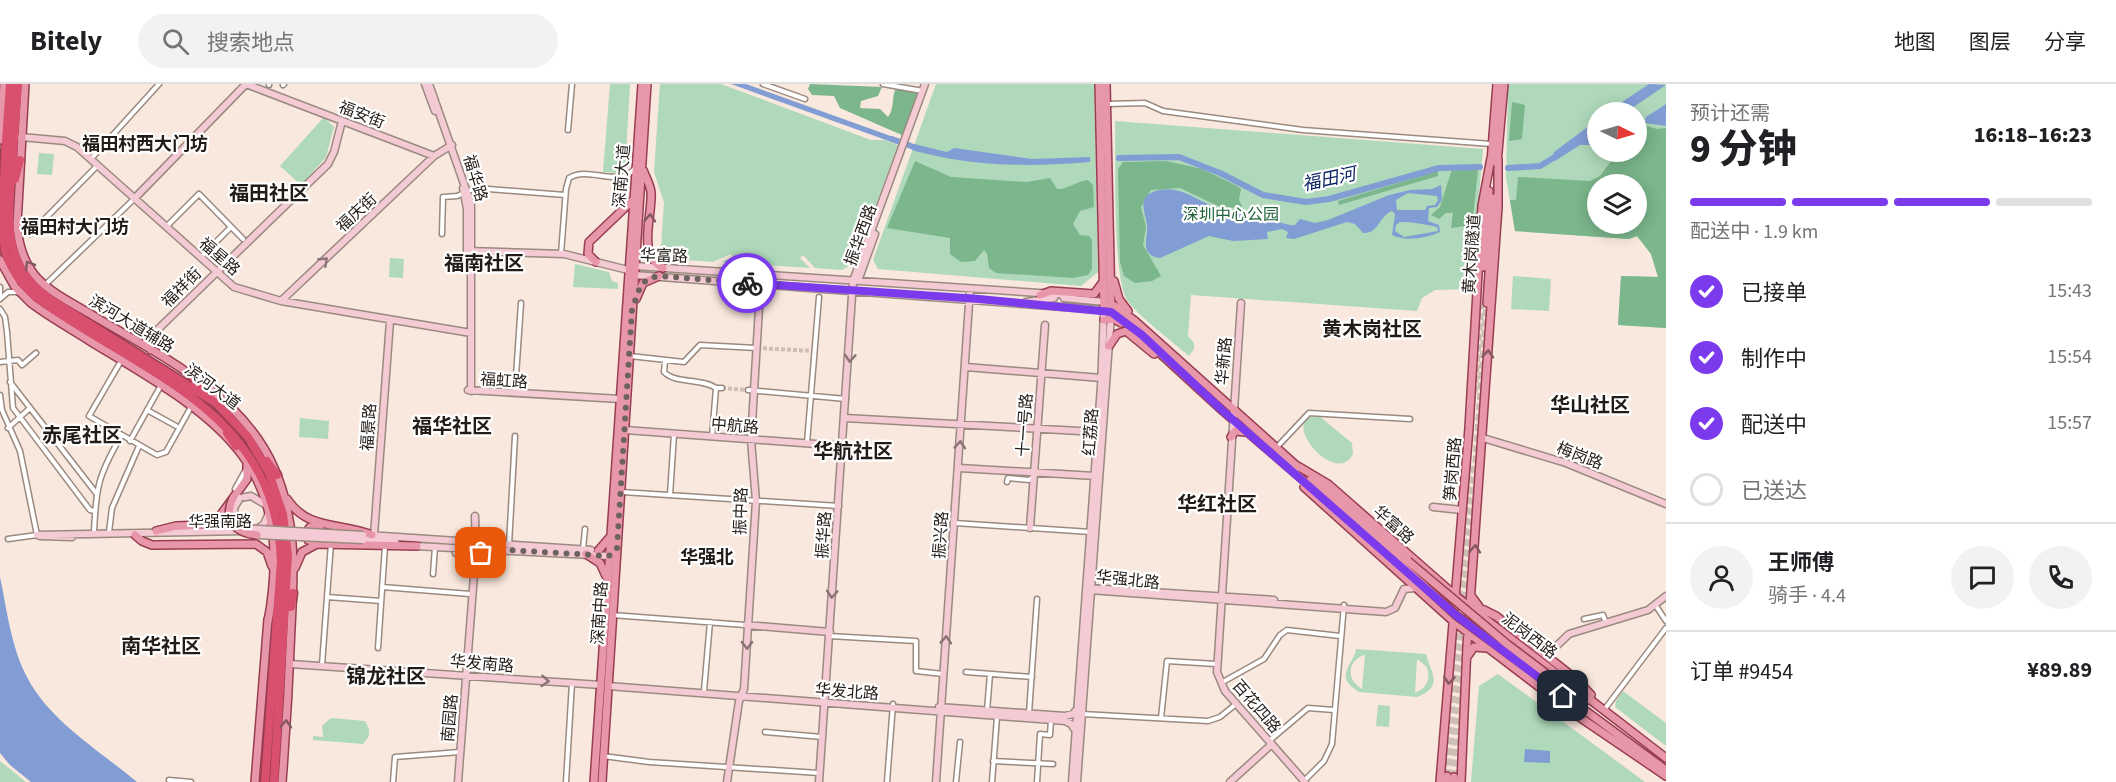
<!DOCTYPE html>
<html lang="zh">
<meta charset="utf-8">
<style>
:root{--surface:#fff;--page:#f2f2f2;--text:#202124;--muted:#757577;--line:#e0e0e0;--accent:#7c3aed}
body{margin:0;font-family:"Source Sans 3","Noto Sans SC",sans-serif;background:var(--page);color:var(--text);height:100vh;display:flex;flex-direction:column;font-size:22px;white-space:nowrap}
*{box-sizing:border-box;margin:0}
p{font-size:20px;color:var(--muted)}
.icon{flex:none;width:33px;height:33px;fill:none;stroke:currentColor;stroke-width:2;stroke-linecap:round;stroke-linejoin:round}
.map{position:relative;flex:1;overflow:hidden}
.side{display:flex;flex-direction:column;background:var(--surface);width:450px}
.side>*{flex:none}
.needle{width:39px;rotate:95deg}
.tools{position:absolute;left:1587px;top:18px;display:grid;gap:12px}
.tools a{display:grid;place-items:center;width:60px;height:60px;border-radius:50%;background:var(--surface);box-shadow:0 3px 15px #0003;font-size:30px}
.pin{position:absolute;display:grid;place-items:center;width:51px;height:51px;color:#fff;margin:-26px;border-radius:12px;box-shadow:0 3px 9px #0006}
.courier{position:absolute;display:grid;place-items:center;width:60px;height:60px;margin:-30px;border:4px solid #7c3aed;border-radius:50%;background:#fff;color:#222;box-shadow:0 2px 8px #0007}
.overview em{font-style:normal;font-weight:800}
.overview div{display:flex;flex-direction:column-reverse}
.overview{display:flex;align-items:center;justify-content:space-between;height:102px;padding:0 24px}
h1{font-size:39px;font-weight:800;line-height:45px}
.bar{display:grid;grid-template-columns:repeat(4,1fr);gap:9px 6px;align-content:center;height:72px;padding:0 24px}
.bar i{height:8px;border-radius:4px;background:var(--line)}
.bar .on{background:var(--accent)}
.bar p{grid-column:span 4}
.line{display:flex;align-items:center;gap:15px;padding:0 24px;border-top:2px solid var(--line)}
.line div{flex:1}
.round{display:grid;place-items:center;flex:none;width:63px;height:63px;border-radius:32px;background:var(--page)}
ol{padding:0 24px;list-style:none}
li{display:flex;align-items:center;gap:18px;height:66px}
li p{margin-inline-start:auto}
li .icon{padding:6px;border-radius:50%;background:var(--accent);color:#fff;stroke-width:4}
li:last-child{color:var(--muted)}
li i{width:33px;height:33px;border:3px solid var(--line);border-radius:50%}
header{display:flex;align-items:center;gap:36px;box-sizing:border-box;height:84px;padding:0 30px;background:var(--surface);border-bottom:2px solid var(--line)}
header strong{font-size:28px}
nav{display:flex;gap:33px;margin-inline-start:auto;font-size:21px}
.search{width:420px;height:54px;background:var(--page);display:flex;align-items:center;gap:15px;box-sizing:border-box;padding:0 21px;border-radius:33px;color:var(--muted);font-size:22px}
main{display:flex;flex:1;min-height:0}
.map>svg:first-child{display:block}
</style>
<header>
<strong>Bitely</strong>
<div class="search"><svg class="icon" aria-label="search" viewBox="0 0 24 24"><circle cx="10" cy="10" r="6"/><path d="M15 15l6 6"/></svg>搜索地点</div>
<nav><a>地图</a><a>图层</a><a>分享</a></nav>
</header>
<main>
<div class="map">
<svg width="1666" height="698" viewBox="0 0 1666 698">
<rect width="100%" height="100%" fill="#f9e8dd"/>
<path fill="#afd9ba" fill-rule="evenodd" d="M610,0H630L625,86L620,89L603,88Z
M660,0H721L871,56H885L898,61L854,179L842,186L815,184L803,171L800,174L810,184L721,178L732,173L731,170L713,178L671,175L661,164L664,119L654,88Z
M936,0H1094L1098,188L1081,202L878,185L873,176Z
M1508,0H1666V244L1618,241L1621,192L1658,193L1651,170L1637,152L1629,155L1515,147L1506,94ZM1598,28H1636V68H1598ZM1598,100H1636V140H1598Z
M324,33L334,43L326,73L301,101L280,82Z
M1115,37L1483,65L1471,205L1435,206L1422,214L1417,227L1191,211L1188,252L1194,259V265L1189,272C1172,257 1138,232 1127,216C1112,191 1116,72 1115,37Z
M39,69L54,70L52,91L37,90Z
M390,174L404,175L403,194L389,193Z
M575,180L609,188L612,197L618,199V205L573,203Z
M1513,192L1551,195L1549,227L1511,225Z
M1319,332L1352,359L1353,370C1336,405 1275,332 1319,332Z
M300,334L329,337L328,355L299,353Z
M1356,565L1426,570C1429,586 1446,602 1417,613L1359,608C1332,592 1354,581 1356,565ZM1364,571H1365L1362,605C1346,596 1347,577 1364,571ZM1417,575L1426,582C1432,594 1427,604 1415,609Z
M1498,590L1645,698H1471L1479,602Z
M1623,607L1666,639V662L1615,623L1616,617Z
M1378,621L1390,622L1389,643L1376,642Z
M331,634L365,637L369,645V652L363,660L313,656V652L323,653L322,642Z
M0,677L26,698H0Z"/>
<path fill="#7bb68c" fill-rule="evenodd" d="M810,0L882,3L878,12L861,17L860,24L880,25L888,33C895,24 891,14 896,4L912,7L919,5L920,8L904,52L840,24L834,12L812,11L808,5Z
M1512,18L1525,21L1522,55L1509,57Z
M1637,39L1657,45L1666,44V244L1618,241L1621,192L1658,193L1651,170L1637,152L1629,155L1515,147L1510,116H1516L1518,93L1590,97L1600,92L1618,68H1636ZM1598,100H1636V140H1598Z
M915,77L951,93L1027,98L1050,94L1057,105C1066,106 1077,97 1088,96L1093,101L1094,123L1080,127L1073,140L1080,151L1089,152L1092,156V185L1088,191L1073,194L996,189L989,184L987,170L984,166L975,177L961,178L950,170V154L887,144Z
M1166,77L1202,85L1237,102L1241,105L1239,116L1242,122L1240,125L1218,122L1180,104L1151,106L1141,123L1146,143L1143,161L1161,192L1152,197L1135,199L1124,192L1120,178L1118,85L1123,78Z
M1475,84L1478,86L1472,141L1451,144L1453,129H1446L1439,135L1431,131L1440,123L1452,85Z
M1438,87V92L1339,121L1338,117Z"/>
<path fill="#819dd4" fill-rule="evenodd" d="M731,0H746L899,55L897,60Z
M1649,0L1666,1L1626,28H1607Z
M1666,20V42L1645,39L1646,33Z
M1597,36V48L1592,52L1597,55V61H1580L1555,77L1552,74L1554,68Z
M914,60L947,68L954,64L1032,75L1090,73V78C1029,83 971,83 912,66Z
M1441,101L1442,116L1437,123L1429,124L1428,137L1439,141L1440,148C1427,154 1406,158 1392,151L1395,130L1392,127C1378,133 1379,150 1363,149L1355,140L1347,138L1294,155L1286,154L1288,148L1282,145L1267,148L1268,155L1233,157L1209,152L1160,174C1139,171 1148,156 1147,142C1146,128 1134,111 1160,106C1182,102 1195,116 1215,123C1226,127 1240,125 1251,128C1264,131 1276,138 1290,141H1295L1300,135L1315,139L1328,136L1389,111L1410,106L1432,105ZM1408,109L1437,112L1438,116L1435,121L1427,122L1425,126H1397L1396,116ZM1400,138C1413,138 1425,140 1437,143L1438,147L1404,153L1395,147L1396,141Z
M0,493C7,526 11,564 28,595C51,638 100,667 137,698H31L10,681L0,669Z
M1525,665L1550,667V679L1524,678Z"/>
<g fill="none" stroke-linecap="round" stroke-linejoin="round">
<path stroke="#819dd4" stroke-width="6" d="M892,55L919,65
M1119,74L1179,73L1220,89L1263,111L1306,118L1329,115L1439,84L1480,83
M1508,84L1540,82L1558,71"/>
<path stroke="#cebfb6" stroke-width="4" stroke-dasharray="4 2" stroke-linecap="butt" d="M757,264L814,267
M722,304L748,306"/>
<path stroke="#cebfb6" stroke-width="7" stroke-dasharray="7 3.5" stroke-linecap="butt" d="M1474,309L1481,219
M1447,692L1469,380
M1454,693L1487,219"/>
<g stroke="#9a8a80" stroke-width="7">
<path id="street" d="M763,0L805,15
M883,0L923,7
M269,1V0
M283,1L284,0
M1107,20L1145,19L1163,27L1303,46L1492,60
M568,46L572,0
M91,75L159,0
M166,143L199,110L243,155
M30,150L97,82
M442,150L443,113L457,112L476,104L565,111
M561,170L566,105L569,94C589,81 619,105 635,84
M201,173L231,143
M45,201L134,115
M0,203V212
M0,215L8,208H18
M0,225L5,233L7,248L13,324L90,426L95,427
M630,272L684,278L700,261L757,264
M121,277L89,332L157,371L166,368L191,323
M665,277L664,288C675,300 702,294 716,304L712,353
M0,278L18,276L22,281L36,269
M10,298L96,409
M716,304H722
M748,306L846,315
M515,307L521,219
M0,311L2,326L20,367L37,451L8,455
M147,326L176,342
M8,344L30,324
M130,357L160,303
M807,359L819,213
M1277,363L1309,329L1410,335
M1007,398L1008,394L1029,396L1033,393
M235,405L245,387
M622,408L839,422
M670,411L674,350
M955,439L1091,448
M94,448C96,403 98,392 121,352
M109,448L112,424L139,362
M509,461L515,352
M583,465L585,445
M433,490L435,463
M382,503L470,510
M327,513L381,517
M1656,522L1666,537
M612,531L745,541
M1584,535L1603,531L1606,539
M829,552L916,557V587L943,590
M378,564L385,462
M322,581L331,459
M966,588L1032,593
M1221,599L1264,575L1280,551L1287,546L1340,552
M704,607L710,538
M1604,626L1666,544
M987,627L990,590
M1029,629L1037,515
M1082,630L1208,637L1220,633L1236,620
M1161,634L1167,577L1216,580
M765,648L822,653
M1269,657L1308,624L1334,626
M603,672L649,678L819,689
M993,677L1053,680
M169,696L191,698
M1304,697L1324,677L1332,660L1344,521
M393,698L395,673L460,668
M566,698L572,599
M887,698L893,620
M956,698L960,658
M992,698L997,633
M1037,698L1040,650L1050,651L1051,636"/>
</g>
<g stroke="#9a8a80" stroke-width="9">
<path id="secondary" d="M246,0L434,72
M425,0L435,27
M429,0L471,120V307
M21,53L65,57L77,63L234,203L281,217L471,249
M463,104L467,125V183
M134,115L246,0
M467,167L564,170L628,186L634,191L1104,226L1101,302L1072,698
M631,184L635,182L1069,211
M858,197L875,150
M1064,214L1105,218
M281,217L434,72L452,61
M1026,218L1054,214
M1241,219L1217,588L1225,607L1305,698
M150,253L328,80L334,68L342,37
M966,283L1101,294
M468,306L620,315
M845,334L1098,348
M625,346L843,362
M1483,354L1566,379L1666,420
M959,384L1095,392
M240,414L251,412L266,421
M1433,423L1462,426
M1030,444L1045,241
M256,446L264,440L269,429
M37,451L243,447
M368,451L591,466
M374,451L390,237
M40,452L72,453
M363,456L396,459
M415,462L609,472L614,470
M456,469L466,471L472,480
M1090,504L1274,516
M1090,506L1386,528L1395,524L1404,505L1416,504
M746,541L830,548
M1546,572L1569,550L1648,526L1666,512
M290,580L601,601
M608,602L1065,637L1071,640L1075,646
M939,623L1065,632L1073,630L1078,624
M458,698L476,465L475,432
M727,698L739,617L744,605L756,417L751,356L761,191
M819,698L853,197L925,0
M936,698L970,205
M1077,698L1111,232
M1230,698L1272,660"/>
</g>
<g stroke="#993e51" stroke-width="10">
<path id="primary" d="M25,0L17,140C18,159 24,179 37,194C53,211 78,222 97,234C161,272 243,311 274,384C297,435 294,489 291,544C289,596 286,647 282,698
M1099,0L1104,226L1127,239L1223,327L1404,483
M1106,0L1111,222
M0,56L4,0
M1491,78L1497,0
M1497,79L1504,0
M643,86C646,94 650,100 651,108C653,131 636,171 663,184
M0,176L15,203L31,219C51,234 73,246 93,259C215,333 298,375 268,538
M596,178L588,170L589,158L633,116
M1483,183L1489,107
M1114,197L1119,215L1128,227
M1040,211L1051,207L1094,210L1103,198
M636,215L643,199L659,192
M1105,218L1115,222L1135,237L1298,383
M1487,219L1494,114
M1104,236L1114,235L1121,239
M150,253L151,266
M1109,262L1117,250L1126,247L1154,270
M1231,353L1235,347L1245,348
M1296,381L1328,400L1457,513L1666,674
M1311,394L1408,477
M1304,403L1454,538L1572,628L1666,692
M287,415C308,447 340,438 372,451
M156,447L176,442L204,441L217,436L247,395V381
M135,451L142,457L152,461L256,460L267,468L272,482
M319,458L308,456L306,449L310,443H320
M598,467L610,453
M586,470L600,479L606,492
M295,484L302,468L317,460L417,462
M1472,513L1480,524L1496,532L1577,596L1591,611
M1467,573L1474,563L1486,564
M1560,600L1587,616
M1556,605L1666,686
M255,698L268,535
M594,698L642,0
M602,698L647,0
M1440,698L1469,344L1482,122L1491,74
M1447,698V692
M1454,698V693
M1461,698L1467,562L1498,123V75"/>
</g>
<g stroke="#993e51" stroke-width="11">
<path id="highway" d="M10,0C7,43 0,129 5,167C16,204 45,221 76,240C174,301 276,344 281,477L265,698
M18,0C16,28 14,55 12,83C8,136 1,181 51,216L216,319L248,353L269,389L283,430L288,471L274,698
M15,95L20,76
M193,293L208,310
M227,349L236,362
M267,377L277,391
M291,523L293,509"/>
</g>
<use href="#street" stroke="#fff" stroke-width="4"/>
<use href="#secondary" stroke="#f4cad4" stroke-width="6"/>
<use href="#primary" stroke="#e896a9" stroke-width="7"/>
<use href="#highway" stroke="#d9506f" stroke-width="8"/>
<g stroke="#9a8a80" stroke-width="9" stroke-linecap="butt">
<path id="secondary-bridge" d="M235,436L234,424L240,414
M241,444L363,451
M257,451L363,456"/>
</g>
<g stroke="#993e51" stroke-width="10" stroke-linecap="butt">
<path id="primary-bridge" d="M233,414C223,435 235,449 257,451
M1408,477L1507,560L1560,600
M1404,483L1457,532L1556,605"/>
</g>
<use href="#secondary-bridge" stroke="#f4cad4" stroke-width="6"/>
<use href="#primary-bridge" stroke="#e896a9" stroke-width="7"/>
</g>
<defs><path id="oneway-chevron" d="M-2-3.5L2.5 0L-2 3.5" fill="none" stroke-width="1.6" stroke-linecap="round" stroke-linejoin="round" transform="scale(1.5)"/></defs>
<g stroke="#855960">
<use href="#oneway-chevron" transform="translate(650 134) rotate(-86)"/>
<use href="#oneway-chevron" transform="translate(29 181) rotate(-120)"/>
<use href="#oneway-chevron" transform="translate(1488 270) rotate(-86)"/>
<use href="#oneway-chevron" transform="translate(1475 465) rotate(-86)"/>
<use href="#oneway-chevron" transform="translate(1449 596) rotate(94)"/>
<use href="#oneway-chevron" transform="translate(286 640) rotate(-86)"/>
</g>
<g stroke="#8b7376">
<use href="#oneway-chevron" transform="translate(324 177) rotate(-43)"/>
<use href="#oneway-chevron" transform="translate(850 274) rotate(94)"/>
<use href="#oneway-chevron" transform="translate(960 361) rotate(-86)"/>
<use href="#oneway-chevron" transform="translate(832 510) rotate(94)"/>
<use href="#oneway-chevron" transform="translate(946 556) rotate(-86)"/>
<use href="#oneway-chevron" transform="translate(747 561) rotate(89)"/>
<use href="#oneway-chevron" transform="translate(545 597) rotate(4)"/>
</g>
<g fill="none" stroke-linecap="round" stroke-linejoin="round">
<path stroke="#6d635d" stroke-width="6" stroke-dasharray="0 10.8" d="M481,469L491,465L609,472L617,464L632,225C639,209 638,195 659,192L747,199"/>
<path stroke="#7c3aed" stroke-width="8" d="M747,199L979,215L1111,228L1142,251L1223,327L1457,532L1563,612"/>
</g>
<g text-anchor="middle" stroke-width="4.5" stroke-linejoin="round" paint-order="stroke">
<g font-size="16" fill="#221c18" stroke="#fff">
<text transform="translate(362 30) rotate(21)" y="6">福安街</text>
<text transform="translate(621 92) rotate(-85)" y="6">深南大道</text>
<text transform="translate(476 94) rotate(74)" y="6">福华路</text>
<text transform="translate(356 128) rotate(-43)" y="6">福庆街</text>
<text transform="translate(860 151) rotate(-70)" y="6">振华西路</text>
<text transform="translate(1471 170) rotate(-86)" y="6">黄木岗隧道</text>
<text transform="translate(664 171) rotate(2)" y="6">华富路</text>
<text transform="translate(220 172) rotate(41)" y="6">福星路</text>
<text transform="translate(181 203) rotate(-45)" y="6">福祥街</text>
<text transform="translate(132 239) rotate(31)" y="6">滨河大道辅路</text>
<text transform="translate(1223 277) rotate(-85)" y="6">华新路</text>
<text transform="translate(504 296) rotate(4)" y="6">福虹路</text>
<text transform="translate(213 302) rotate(37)" y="6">滨河大道</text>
<text transform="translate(735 341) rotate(5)" y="6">中航路</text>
<text transform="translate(1024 341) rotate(-86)" y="6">十一号路</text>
<text transform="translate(368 343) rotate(-86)" y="6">福景路</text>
<text transform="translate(1090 348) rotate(-86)" y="6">红荔路</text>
<text transform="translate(1580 371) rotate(21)" y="6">梅岗路</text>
<text transform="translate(1452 385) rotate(-85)" y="6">笋岗西路</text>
<text transform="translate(740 427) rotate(-88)" y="6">振中路</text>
<text x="220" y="443">华强南路</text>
<text transform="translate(1394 440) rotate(42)" y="6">华富路</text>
<text transform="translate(823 451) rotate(-86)" y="6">振华路</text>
<text transform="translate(940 451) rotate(-86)" y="6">振兴路</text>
<text transform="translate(1128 495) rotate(6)" y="6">华强北路</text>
<text transform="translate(599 529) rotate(-86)" y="6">深南中路</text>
<text transform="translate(1530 551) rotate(37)" y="6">泥岗西路</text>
<text transform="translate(482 579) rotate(5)" y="6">华发南路</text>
<text transform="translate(847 607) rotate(4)" y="6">华发北路</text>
<text transform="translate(1257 622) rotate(49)" y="6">百花四路</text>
<text transform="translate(449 634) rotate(-85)" y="6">南园路</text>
</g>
<g font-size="16" fill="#1f6139" stroke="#fff">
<text x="1231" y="136">深圳中心公园</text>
</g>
<g font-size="18" font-weight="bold" fill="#221c18" stroke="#fff">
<text x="145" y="66">福田村西大门坊</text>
<text x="75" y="149">福田村大门坊</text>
<text x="707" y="479">华强北</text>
</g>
<g font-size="18" font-style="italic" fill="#082262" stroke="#fff">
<text transform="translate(1329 95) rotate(-12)" y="6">福田河</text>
</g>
<g font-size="20" font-weight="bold" fill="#221c18" stroke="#fff">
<text x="269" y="116">福田社区</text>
<text x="484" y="186">福南社区</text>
<text x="1372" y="252">黄木岗社区</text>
<text x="1590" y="328">华山社区</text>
<text x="452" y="349">福华社区</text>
<text x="82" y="358">赤尾社区</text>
<text x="853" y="374">华航社区</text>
<text x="1217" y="427">华红社区</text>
<text x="161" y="569">南华社区</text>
<text x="386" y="599">锦龙社区</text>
</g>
</g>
</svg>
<div class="tools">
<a><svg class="needle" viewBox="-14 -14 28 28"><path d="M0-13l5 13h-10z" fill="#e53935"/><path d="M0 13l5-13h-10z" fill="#757577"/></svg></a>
<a><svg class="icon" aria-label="layers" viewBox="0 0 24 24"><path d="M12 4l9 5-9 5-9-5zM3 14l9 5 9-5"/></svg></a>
</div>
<div class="pin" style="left:481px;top:469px;background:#ea580c"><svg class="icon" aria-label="bag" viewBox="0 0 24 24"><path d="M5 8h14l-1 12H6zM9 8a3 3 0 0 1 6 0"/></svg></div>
<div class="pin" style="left:1563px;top:612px;background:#1f2937"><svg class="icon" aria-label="home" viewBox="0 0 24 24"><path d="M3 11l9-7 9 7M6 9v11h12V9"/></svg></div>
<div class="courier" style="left:747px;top:199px"><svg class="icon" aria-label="bike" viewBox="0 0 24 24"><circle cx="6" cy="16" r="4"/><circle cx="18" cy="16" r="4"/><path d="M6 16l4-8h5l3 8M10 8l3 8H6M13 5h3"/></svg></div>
</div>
<section class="side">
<div class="overview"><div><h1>9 分钟</h1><p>预计还需</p></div><em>16:18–16:23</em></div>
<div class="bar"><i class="on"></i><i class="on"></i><i class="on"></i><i></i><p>配送中 · 1.9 km</p></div>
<ol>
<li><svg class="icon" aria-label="check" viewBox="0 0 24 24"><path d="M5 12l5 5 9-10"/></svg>已接单<p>15:43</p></li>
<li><svg class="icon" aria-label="check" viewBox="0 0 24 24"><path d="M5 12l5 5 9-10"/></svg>制作中<p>15:54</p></li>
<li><svg class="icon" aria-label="check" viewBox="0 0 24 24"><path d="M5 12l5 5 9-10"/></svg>配送中<p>15:57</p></li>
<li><i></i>已送达</li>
</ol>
<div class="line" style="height:108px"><a class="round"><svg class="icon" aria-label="person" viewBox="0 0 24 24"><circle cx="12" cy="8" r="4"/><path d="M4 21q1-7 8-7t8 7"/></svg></a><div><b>王师傅</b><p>骑手 · 4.4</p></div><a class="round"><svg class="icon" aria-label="chat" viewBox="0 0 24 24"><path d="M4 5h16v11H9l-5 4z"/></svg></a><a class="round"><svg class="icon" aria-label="phone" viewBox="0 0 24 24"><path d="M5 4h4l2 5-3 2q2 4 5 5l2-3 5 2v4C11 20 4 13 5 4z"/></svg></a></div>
<div class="line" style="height:78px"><div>订单 #9454</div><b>¥89.89</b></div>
</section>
</main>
